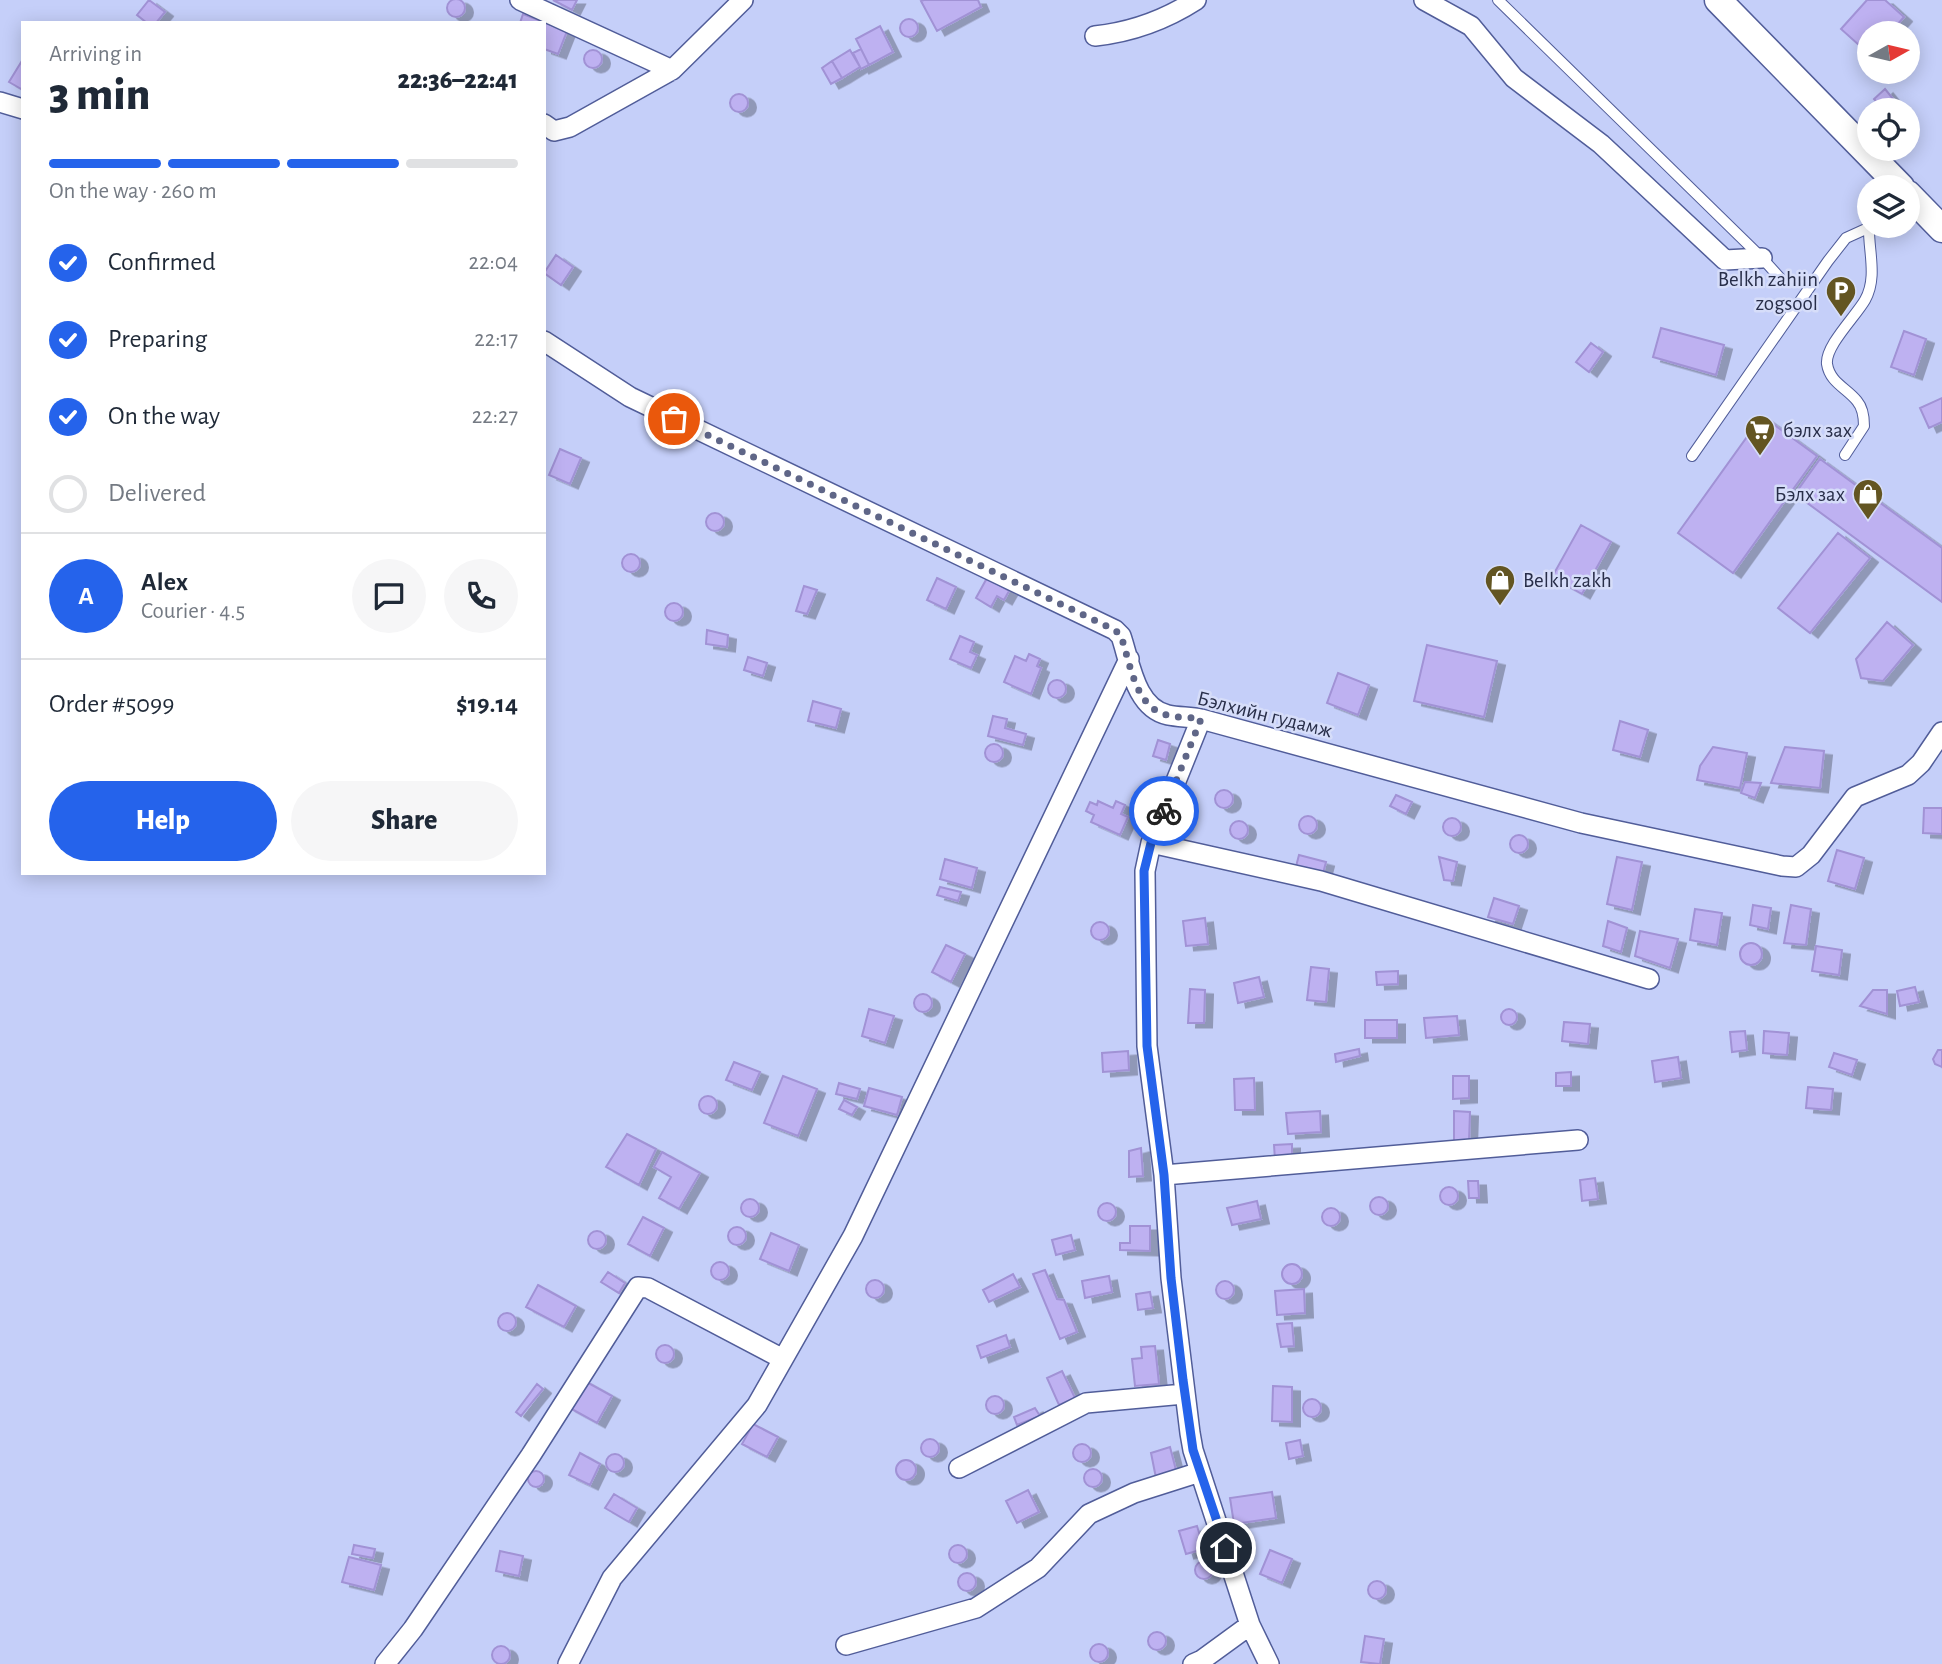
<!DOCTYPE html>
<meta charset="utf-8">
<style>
:root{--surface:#fff;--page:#f6f6f7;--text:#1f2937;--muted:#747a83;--line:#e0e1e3;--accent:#2563eb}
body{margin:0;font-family:"Alegreya Sans",sans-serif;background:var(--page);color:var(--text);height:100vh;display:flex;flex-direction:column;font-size:26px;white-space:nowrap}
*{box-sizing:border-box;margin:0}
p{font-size:23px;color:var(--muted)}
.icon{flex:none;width:38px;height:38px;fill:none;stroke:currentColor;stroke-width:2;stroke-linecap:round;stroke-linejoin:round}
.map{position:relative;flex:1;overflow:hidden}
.drawer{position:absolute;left:21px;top:21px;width:525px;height:854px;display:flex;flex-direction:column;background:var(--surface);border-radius:0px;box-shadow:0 4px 18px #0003}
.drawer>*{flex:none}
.needle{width:46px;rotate:82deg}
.tools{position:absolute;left:1857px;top:21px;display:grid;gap:14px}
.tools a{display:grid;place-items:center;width:63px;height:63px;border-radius:50%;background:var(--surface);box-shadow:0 4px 18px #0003;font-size:35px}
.pin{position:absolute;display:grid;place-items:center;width:60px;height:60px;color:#fff;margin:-30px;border:4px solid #fff;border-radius:50%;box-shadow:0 2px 7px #0007}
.courier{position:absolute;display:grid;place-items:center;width:70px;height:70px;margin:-35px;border:5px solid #2563eb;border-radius:50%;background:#fff;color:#222;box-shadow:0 2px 9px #0007}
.head em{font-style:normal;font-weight:800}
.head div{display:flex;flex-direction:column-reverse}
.head{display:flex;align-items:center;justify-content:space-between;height:119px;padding:0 28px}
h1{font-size:46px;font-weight:800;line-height:52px}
.bar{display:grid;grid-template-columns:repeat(4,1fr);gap:10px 7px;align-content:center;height:84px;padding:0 28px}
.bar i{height:9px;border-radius:5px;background:var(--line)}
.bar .active{background:var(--accent)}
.bar p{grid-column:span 4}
.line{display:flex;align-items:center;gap:18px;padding:0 28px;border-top:2px solid var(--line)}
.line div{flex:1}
.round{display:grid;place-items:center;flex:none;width:74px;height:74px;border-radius:37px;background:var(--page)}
ol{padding:0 28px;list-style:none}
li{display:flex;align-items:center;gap:21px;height:77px}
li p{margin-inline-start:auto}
li .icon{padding:7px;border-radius:50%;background:var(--accent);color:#fff;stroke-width:4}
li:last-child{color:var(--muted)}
li i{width:38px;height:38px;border:4px solid var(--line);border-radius:50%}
.cta{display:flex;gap:14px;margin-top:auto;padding:14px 28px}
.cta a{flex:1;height:80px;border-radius:42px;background:var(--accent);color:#fff;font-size:28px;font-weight:800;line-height:80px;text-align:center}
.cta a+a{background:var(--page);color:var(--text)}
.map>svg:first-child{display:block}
</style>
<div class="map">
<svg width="1942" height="1664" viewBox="0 0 1942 1664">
<defs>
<filter id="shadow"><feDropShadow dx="8" dy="4.5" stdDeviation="0" flood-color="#0004"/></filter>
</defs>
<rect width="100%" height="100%" fill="#c5cff9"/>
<path fill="#beb1f1" stroke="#a192d5" stroke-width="2" filter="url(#shadow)" d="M447 8a9 9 0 1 1 18 0a9 9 0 1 1-18 0Z
M149,0L165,12L156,23H147L137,15Z
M553,0H577L572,10Z
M924,0H978L981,7L937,31L921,1Z
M1867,0H1885L1904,17L1890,33H1869V54L1841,29Z
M523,14L567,31L558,54L544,49V23H520Z
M900 28a9 9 0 1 1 18 0a9 9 0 1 1-18 0Z
M880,26L893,52L869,65L856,39Z
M861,49L869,65L861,69L853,53Z
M850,50L860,67L842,78L832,61Z
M584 59a9 9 0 1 1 18 0a9 9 0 1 1-18 0Z
M23,59V90L9,82Z
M832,61L842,78L831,84L822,68Z
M1885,89L1894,100L1884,110L1874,99Z
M730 103a9 9 0 1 1 18 0a9 9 0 1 1-18 0Z
M556,255L573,267L561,285L544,273Z
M1661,328L1724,345L1716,375L1653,357Z
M1904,331L1926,339L1914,375L1891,367Z
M1591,343L1603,352L1589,372L1576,362Z
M1942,398V422L1929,428L1920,408Z
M1762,416L1817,456L1733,573L1678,533Z
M560,449L581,458L570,484L549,475Z
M1820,459L1942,548V602L1795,494Z
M706 522a9 9 0 1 1 18 0a9 9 0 1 1-18 0Z
M1581,525L1611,542L1582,594L1552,577Z
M1838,533L1870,558L1810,633L1778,608Z
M622 563a9 9 0 1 1 18 0a9 9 0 1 1-18 0Z
M937,578L956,587L946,609L927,600Z
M987,578L1009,591L1004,600L997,596L991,607L976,598Z
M804,586L817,590L807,614L796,611Z
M665 612a9 9 0 1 1 18 0a9 9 0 1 1-18 0Z
M1887,622L1913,645L1883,681L1861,678L1856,659Z
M707,630L728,635L727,647L706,644Z
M960,636L974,642L970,652L977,655L971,668L950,659Z
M1427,645L1497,661L1484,717L1414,701Z
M1029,654L1040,659L1037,666L1041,668L1031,694L1004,682L1015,656L1026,661Z
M748,657L767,663L763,676L744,670Z
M1338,673L1369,685L1358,715L1327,703Z
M1048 689a9 9 0 1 1 18 0a9 9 0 1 1-18 0Z
M813,701L841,709L836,728L808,721Z
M993,716L1007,719L1005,728L1026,734L1023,745L988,736Z
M1620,721L1648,730L1640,757L1613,750Z
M1158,740L1170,744L1166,760L1153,756Z
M985 753a9 9 0 1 1 18 0a9 9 0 1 1-18 0Z
M1713,747L1747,753L1740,788L1697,780L1700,766Z
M1785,747L1824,751L1820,788L1771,783Z
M1745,782L1761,783L1755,798L1741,793Z
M1215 799a9 9 0 1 1 18 0a9 9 0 1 1-18 0Z
M1396,795L1412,802L1406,814L1390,806Z
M1098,801L1113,808L1116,801L1125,805L1121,814L1128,817L1120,835L1091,822L1094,815L1086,811L1090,802L1097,805Z
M1924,808H1942V834L1923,833Z
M1299 825a9 9 0 1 1 18 0a9 9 0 1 1-18 0Z
M1443 827a9 9 0 1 1 18 0a9 9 0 1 1-18 0Z
M1230 830a9 9 0 1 1 18 0a9 9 0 1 1-18 0Z
M1510 844a9 9 0 1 1 18 0a9 9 0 1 1-18 0Z
M1837,850L1864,858L1855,889L1828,881Z
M1299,855L1326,862L1321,881L1294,874Z
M1439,857L1457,862L1453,881L1444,880Z
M1617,857L1642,862L1632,910L1607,904Z
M945,859L977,868L972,888L940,879Z
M940,887L961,892L958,901L937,895Z
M1494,898L1519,906L1513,924L1488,917Z
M1753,905L1771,908L1768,929L1750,925Z
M1791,905L1811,909L1806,945L1784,943Z
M1695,909L1722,913L1717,945L1690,940Z
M1205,918L1208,944L1186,946L1183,921Z
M1608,921L1627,928L1621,952L1603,946Z
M1091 931a9 9 0 1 1 18 0a9 9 0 1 1-18 0Z
M1640,931L1678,939L1670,968L1635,956Z
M1740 954a11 11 0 1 1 22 0a11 11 0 1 1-22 0Z
M946,945L965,954L951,982L932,972Z
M1816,946L1842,950L1839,975L1812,971Z
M1311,967L1329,969L1326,1002L1307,1000Z
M1398,971V984L1377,985L1376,972Z
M1259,977L1264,997L1238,1003L1234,983Z
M1915,987L1919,1002L1900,1006L1897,991Z
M1190,989L1205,990L1204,1023H1188Z
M1873,990H1887V1014L1860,1006Z
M914 1003a9 9 0 1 1 18 0a9 9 0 1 1-18 0Z
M869,1009L894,1016L885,1043L862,1036Z
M1501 1017a8 8 0 1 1 16 0a8 8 0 1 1-16 0Z
M1457,1016L1459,1035L1426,1038L1424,1018Z
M1365,1020H1397V1038H1365Z
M1564,1022L1590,1024L1588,1044L1562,1041Z
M1745,1031L1747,1050L1732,1052L1730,1032Z
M1764,1031L1789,1033L1787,1055L1763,1053Z
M1359,1049L1360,1056L1336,1062L1335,1054Z
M1938,1050H1942V1067L1935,1064L1933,1059Z
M1128,1051L1129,1070L1103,1072L1102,1053Z
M1834,1053L1857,1060L1852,1075L1829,1067Z
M1678,1057L1681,1078L1655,1082L1652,1061Z
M734,1062L760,1072L752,1090L726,1080Z
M1571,1072V1086H1556V1073Z
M783,1076L817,1089L798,1136L764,1123Z
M1453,1076H1469V1098L1453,1099Z
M1254,1078L1255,1110H1235L1234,1079Z
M839,1083L860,1089L857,1099L836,1094Z
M1808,1087L1833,1089L1831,1110L1806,1108Z
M869,1088L902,1097L897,1115L864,1106Z
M699 1105a9 9 0 1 1 18 0a9 9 0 1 1-18 0Z
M844,1100L857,1107L852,1115L839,1109Z
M1320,1111L1321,1132L1288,1134L1286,1113Z
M1454,1111L1470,1112L1469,1141H1454Z
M627,1134L656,1149L639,1185L606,1167Z
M1292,1144V1159L1275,1160L1274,1145Z
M1141,1148L1143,1176L1129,1177V1151Z
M662,1152L700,1173L679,1209L659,1198L671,1177L654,1167Z
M1595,1178L1598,1199L1582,1201L1580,1180Z
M1468,1181H1478L1479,1198H1469Z
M1440 1196a9 9 0 1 1 18 0a9 9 0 1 1-18 0Z
M1370 1206a9 9 0 1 1 18 0a9 9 0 1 1-18 0Z
M741 1208a9 9 0 1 1 18 0a9 9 0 1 1-18 0Z
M1257,1201L1261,1219L1232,1225L1227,1208Z
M1098 1212a9 9 0 1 1 18 0a9 9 0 1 1-18 0Z
M1322 1217a9 9 0 1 1 18 0a9 9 0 1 1-18 0Z
M643,1217L664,1228L650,1256L628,1244Z
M1130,1226H1150V1251L1120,1250V1243H1130Z
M728 1236a9 9 0 1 1 18 0a9 9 0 1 1-18 0Z
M588 1240a9 9 0 1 1 18 0a9 9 0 1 1-18 0Z
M771,1233L799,1245L789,1271L760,1259Z
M1071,1235L1075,1250L1056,1255L1052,1240Z
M711 1271a9 9 0 1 1 18 0a9 9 0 1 1-18 0Z
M1282 1274a10 10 0 1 1 20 0a10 10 0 1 1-20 0Z
M1045,1270L1057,1299L1064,1300L1077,1332L1060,1339L1033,1274Z
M608,1272L625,1283L619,1293L601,1282Z
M1013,1274L1020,1287L989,1302L983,1290Z
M1109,1276L1112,1292L1085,1298L1082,1281Z
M866 1289a9 9 0 1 1 18 0a9 9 0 1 1-18 0Z
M1216 1290a9 9 0 1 1 18 0a9 9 0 1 1-18 0Z
M538,1285L576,1306L564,1327L526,1307Z
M1304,1289L1305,1313L1277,1315L1275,1291Z
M1150,1292L1153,1308L1138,1310L1136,1294Z
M498 1322a9 9 0 1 1 18 0a9 9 0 1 1-18 0Z
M1292,1323L1294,1346L1281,1347L1277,1324Z
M1006,1335L1010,1347L981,1358L977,1346Z
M656 1354a9 9 0 1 1 18 0a9 9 0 1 1-18 0Z
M1155,1346L1159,1384L1135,1386L1132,1359L1142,1358L1141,1347Z
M1062,1371L1075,1398L1059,1405L1047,1378Z
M583,1380L612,1396L597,1423L568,1407Z
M537,1384L543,1389L521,1416L516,1412Z
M1273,1386L1292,1387V1422L1272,1421Z
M986 1405a9 9 0 1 1 18 0a9 9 0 1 1-18 0Z
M1303 1408a9 9 0 1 1 18 0a9 9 0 1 1-18 0Z
M1035,1408L1040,1416L1017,1425L1014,1417Z
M753,1424L778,1437L767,1457L742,1444Z
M921 1448a9 9 0 1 1 18 0a9 9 0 1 1-18 0Z
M1300,1440L1303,1456L1289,1459L1286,1443Z
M1073 1453a9 9 0 1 1 18 0a9 9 0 1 1-18 0Z
M1170,1447L1177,1474L1156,1478L1151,1453Z
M580,1453L600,1464L590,1485L569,1475Z
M606 1463a9 9 0 1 1 18 0a9 9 0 1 1-18 0Z
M896 1470a10 10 0 1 1 20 0a10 10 0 1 1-20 0Z
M1084 1478a9 9 0 1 1 18 0a9 9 0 1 1-18 0Z
M528 1479a8 8 0 1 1 16 0a8 8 0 1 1-16 0Z
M1028,1490L1039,1512L1017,1523L1006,1501Z
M1272,1492L1276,1518L1234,1524L1230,1498Z
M614,1494L637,1508L629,1522L605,1508Z
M1197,1526L1204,1549L1186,1554L1179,1531Z
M354,1545L375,1549L373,1558L352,1554Z
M949 1554a9 9 0 1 1 18 0a9 9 0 1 1-18 0Z
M1270,1550L1292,1559L1282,1583L1260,1574Z
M500,1551L523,1556L519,1576L496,1571Z
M349,1557L381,1565L374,1590L342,1582Z
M1195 1570a9 9 0 1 1 18 0a9 9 0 1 1-18 0Z
M958 1582a9 9 0 1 1 18 0a9 9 0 1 1-18 0Z
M1368 1590a9 9 0 1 1 18 0a9 9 0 1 1-18 0Z
M1148 1641a9 9 0 1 1 18 0a9 9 0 1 1-18 0Z
M1365,1636L1384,1639L1380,1664L1361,1662Z
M1090 1653a9 9 0 1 1 18 0a9 9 0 1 1-18 0Z
M1090 1653a9 9 0 1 1 18 0a9 9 0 1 1-18 0Z
M492 1655a9 9 0 1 1 18 0a9 9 0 1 1-18 0Z"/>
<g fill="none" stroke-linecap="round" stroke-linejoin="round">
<g stroke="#515d99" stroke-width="12">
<path id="lane" d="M1498,0L1762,258L1780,278
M1845,455L1864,426C1864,417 1863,408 1857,401C1847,388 1830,383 1827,364C1825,346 1856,316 1865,300C1878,277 1868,250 1869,226
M1692,456L1828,261L1846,238L1868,228"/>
</g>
<g stroke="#515d99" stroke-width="22">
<path id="street" d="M520,0L672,70L743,0
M1424,0L1471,26L1514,78L1601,144L1725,260L1762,258
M1095,36C1132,32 1165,20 1196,0
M0,102L23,109
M544,124L554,131L570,127L672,70
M544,341L630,397L1115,630L1121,636C1130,662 1135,708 1168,715C1178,717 1190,717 1201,719L1581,823L1782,866L1796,867L1811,855L1855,797L1908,775L1921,763L1942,732
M1201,719L1151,843L1145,871L1147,1046L1164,1175L1171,1278L1190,1433L1193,1450L1250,1625L1269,1664
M1151,843L1321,881L1649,979
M1164,1175L1578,1140
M959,1468L1086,1403L1184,1394
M846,1645L976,1608L1038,1568L1089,1514L1134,1493L1200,1472
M385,1664L413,1629L531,1455L638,1287L648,1288L783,1359
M568,1664L612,1578L757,1405L853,1236L1129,659
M1193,1664L1202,1660L1250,1625"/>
</g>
<g stroke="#515d99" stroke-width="29">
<path id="secondary" d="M1718,0L1901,187
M1908,194L1942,229"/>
</g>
<use href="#lane" stroke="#fff" stroke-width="10"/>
<use href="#street" stroke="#fff" stroke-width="19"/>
<use href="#secondary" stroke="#fff" stroke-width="26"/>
</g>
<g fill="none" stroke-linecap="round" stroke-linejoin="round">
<path stroke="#5f6687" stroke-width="7" stroke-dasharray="0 12.6" d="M674,419L1115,630L1121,636C1130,662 1135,708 1167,715C1178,718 1190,717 1201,719L1164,811"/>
<path stroke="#2563eb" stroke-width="9" d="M1164,811L1151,843L1144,871L1147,1046L1164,1175L1171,1278L1183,1380L1193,1450L1226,1548"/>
</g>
<defs>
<g id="parking-pin" transform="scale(1.575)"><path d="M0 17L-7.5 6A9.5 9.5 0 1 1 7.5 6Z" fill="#635522" stroke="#d6ddf9"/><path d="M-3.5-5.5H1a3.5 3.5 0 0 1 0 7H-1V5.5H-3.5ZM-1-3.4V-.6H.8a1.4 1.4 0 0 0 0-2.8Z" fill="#fff"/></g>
<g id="supermarket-pin" transform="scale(1.575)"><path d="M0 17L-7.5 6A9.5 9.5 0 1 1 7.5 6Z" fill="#635522" stroke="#d6ddf9"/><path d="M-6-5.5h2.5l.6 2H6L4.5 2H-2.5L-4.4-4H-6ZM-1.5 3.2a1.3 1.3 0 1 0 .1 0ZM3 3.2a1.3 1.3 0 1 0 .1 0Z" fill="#fff"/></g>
<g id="shop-pin" transform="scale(1.575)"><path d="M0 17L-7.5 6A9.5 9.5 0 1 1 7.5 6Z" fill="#635522" stroke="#d6ddf9"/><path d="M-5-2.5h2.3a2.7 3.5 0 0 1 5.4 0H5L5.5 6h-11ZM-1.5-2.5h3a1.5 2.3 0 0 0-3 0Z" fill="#fff"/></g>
</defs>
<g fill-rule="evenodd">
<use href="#parking-pin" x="1841" y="291"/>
<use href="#supermarket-pin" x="1760" y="430"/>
<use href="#shop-pin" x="1868" y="494"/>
<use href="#shop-pin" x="1500" y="580"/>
</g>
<g text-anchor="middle" stroke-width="5" stroke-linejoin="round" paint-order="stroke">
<g font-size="21" fill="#282e49" stroke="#d6ddf9" text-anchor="end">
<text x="1818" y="286">Belkh zahiin<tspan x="1818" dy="24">zogsool</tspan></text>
<text x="1783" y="437" text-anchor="start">бэлх зах</text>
<text x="1845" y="501">Бэлх зах</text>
<text x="1523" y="587" text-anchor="start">Belkh zakh</text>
</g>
<g font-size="21" fill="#282e49" stroke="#d6ddf9">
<text transform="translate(1265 714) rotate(14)" y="7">Бэлхийн гудамж</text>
</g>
</g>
</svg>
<div class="tools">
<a><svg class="needle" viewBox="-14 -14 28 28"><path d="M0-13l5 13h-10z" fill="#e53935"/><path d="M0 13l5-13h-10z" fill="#747a83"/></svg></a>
<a><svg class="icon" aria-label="locate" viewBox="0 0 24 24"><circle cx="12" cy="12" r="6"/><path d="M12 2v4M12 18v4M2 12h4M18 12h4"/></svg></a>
<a><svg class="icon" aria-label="layers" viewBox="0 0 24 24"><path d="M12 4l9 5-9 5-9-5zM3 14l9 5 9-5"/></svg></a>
</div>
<div class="pin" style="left:674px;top:419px;background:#ea580c"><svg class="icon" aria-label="bag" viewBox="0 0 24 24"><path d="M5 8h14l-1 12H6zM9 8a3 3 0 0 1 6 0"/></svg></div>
<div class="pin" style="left:1226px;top:1548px;background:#1f2937"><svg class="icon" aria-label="home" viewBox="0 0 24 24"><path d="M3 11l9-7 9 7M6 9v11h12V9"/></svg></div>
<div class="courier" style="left:1164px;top:811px"><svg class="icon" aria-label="bike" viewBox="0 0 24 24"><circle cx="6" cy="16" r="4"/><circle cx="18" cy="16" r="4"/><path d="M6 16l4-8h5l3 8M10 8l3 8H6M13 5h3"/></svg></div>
<section class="drawer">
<div class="head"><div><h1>3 min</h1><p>Arriving in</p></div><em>22:36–22:41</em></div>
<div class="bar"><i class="active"></i><i class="active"></i><i class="active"></i><i></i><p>On the way · 260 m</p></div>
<ol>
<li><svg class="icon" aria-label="check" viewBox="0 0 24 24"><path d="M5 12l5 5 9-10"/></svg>Confirmed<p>22:04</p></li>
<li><svg class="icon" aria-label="check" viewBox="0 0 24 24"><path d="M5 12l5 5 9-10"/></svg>Preparing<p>22:17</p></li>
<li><svg class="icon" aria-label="check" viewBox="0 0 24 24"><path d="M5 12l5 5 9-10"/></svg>On the way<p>22:27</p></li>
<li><i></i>Delivered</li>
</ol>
<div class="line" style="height:126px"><b class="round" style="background:var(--accent);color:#fff">A</b><div><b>Alex</b><p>Courier · 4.5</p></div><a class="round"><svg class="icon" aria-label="chat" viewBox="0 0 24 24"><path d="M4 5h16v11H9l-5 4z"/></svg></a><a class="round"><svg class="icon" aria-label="phone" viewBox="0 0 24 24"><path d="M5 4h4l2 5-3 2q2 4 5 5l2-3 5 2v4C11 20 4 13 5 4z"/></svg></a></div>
<div class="line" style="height:91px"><div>Order #5099</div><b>$19.14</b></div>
<div class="cta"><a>Help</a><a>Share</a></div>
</section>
</div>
